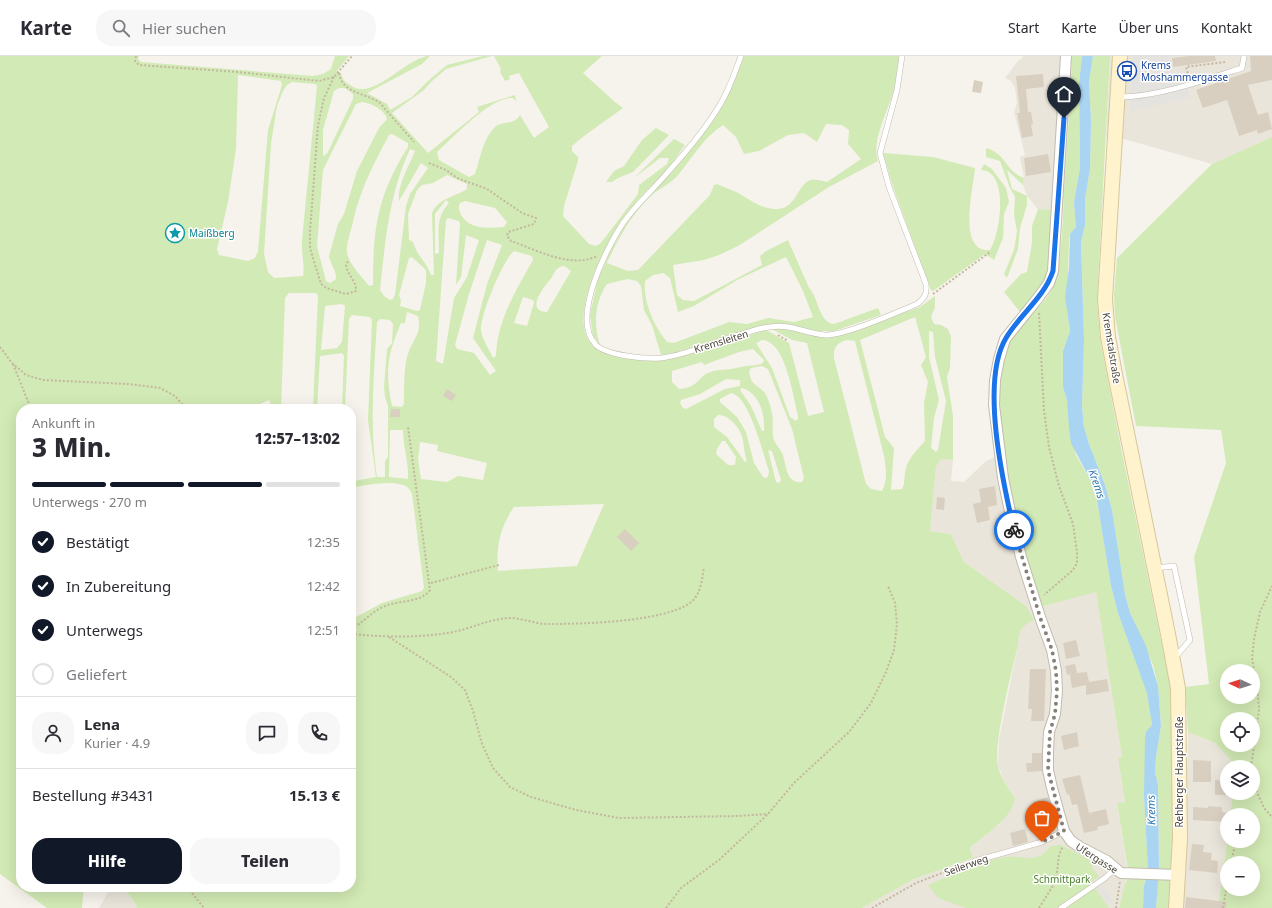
<!DOCTYPE html>
<html lang="de">
<meta charset="utf-8">
<style>
:root{--surface:#fff;--page:#f7f7f7;--text:#2b2b33;--muted:#7c7c81;--line:#e1e1e2;--accent:#111827}
body{margin:0;font-family:"Noto Sans",sans-serif;background:var(--page);color:var(--text);height:100vh;display:flex;flex-direction:column;font-size:15px;white-space:nowrap}
*{box-sizing:border-box;margin:0}
p{font-size:13px;color:var(--muted)}
.icon{flex:none;width:22px;height:22px;fill:none;stroke:currentColor;stroke-width:2;stroke-linecap:round;stroke-linejoin:round}
.map{position:relative;flex:1;overflow:hidden}
.panel{position:absolute;left:16px;top:348px;width:340px;height:488px;display:flex;flex-direction:column;background:var(--surface);border-radius:16px;box-shadow:0 4px 16px #0002}
.panel>*{flex:none}
.needle{width:26px;rotate:274deg}
.controls{position:absolute;left:1220px;top:608px;display:grid;gap:8px}
.controls a{display:grid;place-items:center;width:40px;height:40px;border-radius:50%;background:var(--surface);box-shadow:0 4px 16px #0002;font-size:20px}
.pin{position:absolute;display:grid;place-items:center;width:34px;height:34px;color:#fff;margin:-41px -17px;border-radius:50% 50% 50% 0;rotate:-45deg;box-shadow:0 0 4px #0007}
.pin .icon{rotate:45deg}
.courier{position:absolute;display:grid;place-items:center;width:40px;height:40px;margin:-20px;border:3px solid #1a73e8;border-radius:50%;background:#fff;color:#222;box-shadow:0 1px 5px #0007}
.summary em{font-style:normal;font-weight:800}
.summary div{display:flex;flex-direction:column-reverse}
.summary{display:flex;align-items:center;justify-content:space-between;height:68px;padding:0 16px}
h1{font-size:26px;font-weight:800;line-height:30px}
.bar{display:grid;grid-template-columns:repeat(4,1fr);gap:6px 4px;align-content:center;height:48px;padding:0 16px}
.bar i{height:5px;border-radius:3px;background:var(--line)}
.bar .on{background:var(--accent)}
.bar p{grid-column:span 4}
.line{display:flex;align-items:center;gap:10px;padding:0 16px;border-top:1px solid var(--line)}
.line div{flex:1}
.round{display:grid;place-items:center;flex:none;width:42px;height:42px;border-radius:16px;background:var(--page)}
ol{padding:0 16px;list-style:none}
li{display:flex;align-items:center;gap:12px;height:44px}
li p{margin-inline-start:auto}
li .icon{padding:4px;border-radius:50%;background:var(--accent);color:#fff;stroke-width:4}
li:last-child{color:var(--muted)}
li i{width:22px;height:22px;border:2px solid var(--line);border-radius:50%}
.cta{display:flex;gap:8px;margin-top:auto;padding:8px 16px}
.cta a{flex:1;height:46px;border-radius:16px;background:var(--accent);color:#fff;font-size:16px;font-weight:800;line-height:46px;text-align:center}
.cta a+a{background:var(--page);color:var(--text)}
header{display:flex;align-items:center;gap:24px;box-sizing:border-box;height:56px;padding:0 20px;background:var(--surface);border-bottom:1px solid var(--line)}
header strong{font-size:19px}
nav{display:flex;gap:22px;margin-inline-start:auto;font-size:14px}
.search{width:280px;height:36px;background:var(--page);display:flex;align-items:center;gap:10px;box-sizing:border-box;padding:0 14px;border-radius:16px;color:var(--muted);font-size:15px}
.map>svg:first-child{display:block}
</style>
<header>
<strong>Karte</strong>
<div class="search"><svg class="icon" aria-label="search" viewBox="0 0 24 24"><circle cx="10" cy="10" r="6"/><path d="M15 15l6 6"/></svg>Hier suchen</div>
<nav><a>Start</a><a>Karte</a><a>Über uns</a><a>Kontakt</a></nav>
</header>
<div class="map">
<svg width="1272" height="852" viewBox="0 0 1272 852">
<rect width="100%" height="100%" fill="#f6f3ec"/>
<path fill="#eae5da" d="M1024,0H1072L1063,155L1038,153L1027,140L1023,129L1024,122L1020,101L1025,99L1014,56L1017,47L1015,32L1011,25L1005,22L1018,5Z
M1110,0H1272V81L1212,108L1124,83L1106,81Z
M996,401L1041,551L1096,535L1122,701L1118,702L1125,746L1117,748L1128,818L1119,852H862L914,823L973,802L970,792L1000,768L1015,742L1005,727L998,709L999,683L1018,589V577L1027,566L1033,564L1026,550L964,506L951,478L930,475L936,411L941,403L953,404L951,425L964,426L986,405Z
M1188,676L1215,687L1237,711H1227V737H1233L1230,759H1227V785L1218,852H1170L1168,848L1169,833H1171L1186,780Z
M111,831H123L137,850L136,852H99Z"/>
<path fill="#d2eab5" fill-rule="evenodd" d="M0,0H139L138,3L141,6L313,20L323,18L331,13L335,0H349L337,15L341,17C342,23 345,26 350,29C372,47 407,0 430,0L422,8L367,37L387,48L390,54L412,41L429,24L447,9L483,0H492L446,13L431,26L424,34L392,57L428,97L479,56L477,51L515,39L516,45L513,42C490,41 454,81 437,96L439,104L469,121L475,118C480,104 483,82 495,71C502,65 515,69 520,59L534,82L549,71L519,17L509,20L510,23L505,25L500,16L501,13L494,0H602L583,17L615,46L623,52L584,80L572,90V95L578,101V105L564,150L563,160L589,188L596,190L601,187L638,138L639,129L667,108L669,102H660L634,122L674,83L685,89C678,98 672,108 665,116C649,132 634,147 621,166C604,190 565,266 594,291C603,299 617,301 628,302C639,303 651,306 662,304C694,300 731,284 763,275H768L789,287L808,360L824,356L807,287L792,284L772,273H787L817,281H835L920,251L935,240V251L931,261L934,268L941,269L948,273L951,281L950,312L947,321L953,360V404L941,403L936,411L930,475L951,478L964,506L1026,550L1034,564C1021,569 1018,577 1018,589C1012,615 993,688 998,710C1001,722 1008,732 1015,742C1012,763 985,779 970,792L973,802L914,823L862,852H136L137,850L123,831H351V577L357,574L354,568L351,569V547L353,559L356,561L382,547L422,535L424,532L412,438C410,434 408,430 403,429C390,424 364,429 351,432V408L354,425L376,421L368,364L372,264L370,261L352,259L349,263L345,353H342L344,300L342,297L320,300L317,353H309L313,352L318,240L316,237H289L285,242L281,353H273L269,344L249,353H21V831H84L82,852H47L0,818ZM238,19L281,25L282,29L268,74L258,195L255,202L248,205L219,199L217,193L228,146L236,93ZM292,26L315,28L317,30L302,184C301,193 305,213 303,220L274,222L268,216L264,198L271,88L277,50L283,35L287,29ZM339,32H345L353,38V43L327,98L323,100V74L334,35ZM362,46C371,47 385,54 387,63L379,72L357,115L344,158L338,168L329,200C330,208 337,215 336,223L330,227L326,225L317,190L323,114L356,48ZM392,78L408,87V91C377,140 373,173 373,229L369,230C362,221 349,208 347,197C346,188 350,178 352,170C360,134 372,111 389,79ZM410,93L415,95C409,110 397,129 399,145L421,107L428,112L410,138L406,150L395,239L393,243L390,244L384,240L380,234C385,186 389,138 410,93ZM447,119L467,128V133C455,141 438,142 432,157L434,219H431C426,205 417,200 413,186L409,184L408,158L417,134L422,129L433,127ZM446,144L449,147C435,161 439,179 439,197L435,198V158ZM465,145L495,152L507,166L504,171C488,172 470,174 461,159C459,154 458,152 460,147ZM448,162L459,165L460,168L456,229L461,221L466,179L479,184L467,221L454,242L443,308L436,305L446,164ZM487,184L502,189L487,228L473,282L496,315L490,319L474,297L457,293L455,289L469,238ZM514,195L532,200L533,204C516,234 497,265 496,300L493,302C489,293 482,283 481,274C480,259 503,204 514,195ZM412,201L426,214V227L420,254L417,255L400,250L401,245L399,239L409,202ZM564,210L571,215L547,256C525,255 543,232 549,225C555,219 554,211 564,210ZM523,241L533,244L534,247L527,270L514,267ZM342,248L345,250L342,286L337,292L321,294L325,250ZM407,256L418,260C422,279 413,282 408,298C404,308 404,336 404,348L402,351L392,350C385,315 387,300 401,267H405ZM915,261L926,301L921,309L928,326L924,347L925,385C916,395 906,404 905,418C904,424 905,427 902,433L891,434L894,392L885,381L860,284ZM380,263L390,264L393,268L392,287L387,293L384,331L385,341L388,350V401L385,405V421H377C369,369 374,318 377,266ZM929,275L933,276L935,301L946,345L938,394L936,396L931,392L934,362L939,344L929,301ZM762,284C786,285 793,341 798,359V363L796,365L790,361L772,312L756,287ZM847,284L855,285L884,400C886,412 888,424 882,435L871,433L866,428L834,302C833,291 837,287 847,284ZM753,293L764,304L763,307C757,310 753,309 748,310C742,310 737,312 732,313C723,314 718,313 708,317C697,322 698,332 679,333L672,326V315L702,306L704,309L739,296ZM762,310L768,313L792,373L804,422L802,426C785,428 787,408 782,397C779,391 774,387 773,380C772,371 774,362 771,353C770,348 767,339 764,336C755,327 751,329 749,315L751,312ZM726,323L740,324V330L725,333L686,353L683,352L680,347L681,344L700,338ZM742,332C760,338 765,358 764,375H762L751,350L740,334ZM731,337C749,339 763,398 769,415L768,421L766,422L763,421L754,407L746,376L737,361L720,346V343ZM718,359C728,358 739,371 742,380C744,388 744,396 747,405L745,406L727,381L714,371V363ZM390,374H403C403,391 409,407 408,423L389,421ZM722,385H725L736,401L735,409H728L716,398L717,393ZM420,386L438,389L437,395L487,407L483,424L458,420L447,426L421,423L418,403ZM768,394L772,395L781,424L779,427L776,426ZM604,448L577,510L498,515C496,490 500,471 514,451Z
M744,0H899C898,11 896,23 894,34C888,55 871,85 878,105L829,131L738,190L719,199L704,204L673,209L677,239L683,244L694,245L762,209L760,200L766,195L788,184L809,232C819,242 818,266 834,268L878,252L881,259L834,275H817L788,268L765,269L673,297L661,299L652,269L644,254L641,230L637,225L628,223L607,228C595,245 593,269 600,289L593,280L590,259L598,223L610,196L625,169L645,142L669,119L723,48ZM826,68L842,69L849,74L848,88L861,103L827,126C822,125 816,123 811,124C797,127 797,155 774,153C761,152 751,145 740,138C733,134 725,132 717,128L714,129L710,139L638,214L628,215L607,207C617,185 631,159 649,142C657,133 670,129 678,119C693,101 703,82 723,69L736,81L744,98L759,95L788,79L804,77L817,86ZM786,201L803,235L813,261L794,266L768,262L747,268L729,266L674,287L667,286C654,270 643,246 645,225L653,219L663,217L670,222L678,256L694,250L739,223Z
M1072,0H1082L1079,28L1080,112L1074,146L1076,171L1070,178L1069,184L1067,255L1070,275L1063,295V331L1067,344L1076,399L1091,425L1097,444L1111,530L1118,557L1147,636L1152,669L1144,740L1148,814H1128L1117,747L1125,746L1118,702L1122,701L1096,536L1040,551C1021,489 980,345 1009,286C1022,261 1050,249 1057,220C1062,193 1063,163 1064,136C1067,91 1070,45 1072,0Z
M1093,0H1110L1097,244L1100,283L1122,397L1171,632L1173,782L1172,815H1159L1158,729L1155,716L1156,701L1161,670L1158,630L1153,609L1130,557L1125,538L1112,454L1105,429L1089,388L1084,371L1082,351L1084,284L1081,186L1085,169V143L1090,113L1091,66L1089,25Z
M656,72L669,79L633,116L618,122L612,126H606L614,115L624,110L642,84Z
M1272,81V852H1218L1227,785H1253V759H1230L1233,737H1253V711H1237L1215,687L1188,676L1185,631L1209,628L1194,501L1226,407L1221,374L1136,370L1115,261L1114,239L1117,202L1212,108ZM1227,615H1253V641H1227ZM1227,663H1253V689H1227ZM1227,807H1253V833H1227Z
M986,92C1006,97 1005,115 1024,122L1023,129L1007,114L1012,133L1027,140V149L1020,172L1018,193L1007,222L1004,218L1014,194L1017,175L1014,159L1015,141L1010,132L1000,105L986,101Z
M883,97L933,101L975,112C974,130 956,197 990,194C1000,179 1010,115 981,114L984,108L992,113L1006,132L1009,146L1004,158L1003,182L994,204L985,198L933,235L931,234L893,131Z
M1038,153L1053,154L1048,214L1044,225L1020,256L1004,236L1021,218L1027,216L1032,187V170Z
M1061,789L1094,806L1092,812L1099,820L1091,826L1109,852H966L938,842L928,829C950,820 983,804 1006,801C1024,799 1038,809 1050,790Z
M1128,822L1145,823L1143,852H1119L1125,828Z
M1158,823H1172L1171,833H1169L1170,852H1156Z"/>
<path fill="#e5e3e0" d="M1133,0H1169L1171,16L1185,14L1190,42L1130,55Z
M1102,829L1114,845L1109,849L1096,833Z"/>
<path fill="#a9d4f2" d="M1082,0H1093L1089,25L1091,66L1090,113L1085,143V169L1081,186L1084,284L1082,351L1084,371L1089,388L1105,429L1112,454L1125,538L1130,557L1146,590L1158,630L1161,670L1156,701L1155,716L1158,729L1159,815L1156,852H1143L1144,830L1148,814L1144,740L1145,682L1146,676L1152,669L1147,637L1118,557L1111,530L1097,444L1091,425L1071,387L1069,372L1067,344L1063,331V295L1070,275L1065,241L1069,212L1070,178L1076,171L1074,146L1080,112L1079,28Z"/>
<path fill="#d8cfc1" d="M1189,0H1215L1216,5L1173,11L1172,2Z
M1250,0H1272V24L1248,29L1258,59L1268,56L1272,73L1258,78L1257,74L1239,80L1227,44L1203,52L1196,34L1251,15Z
M1043,18L1044,31L1026,33L1028,56H1031L1033,68L1031,69L1033,80L1022,82L1017,57H1020L1016,20Z
M974,24L983,26L981,37L972,36Z
M1048,98L1051,116L1026,120L1024,102Z
M447,333L456,339L452,345L443,340Z
M391,353H400V361H390Z
M995,430L997,449L988,451L990,464L977,467L973,448L981,446L979,433Z
M937,441L945,442L944,454L936,453Z
M625,473L639,487L631,495L617,481Z
M1076,584L1080,600L1066,603L1063,587Z
M1075,608L1077,617L1087,616L1089,626L1107,623L1109,635L1086,639V629L1072,632L1070,619L1072,618L1067,619L1065,610Z
M1030,613H1046L1044,665H1031L1032,653H1028Z
M1077,676L1079,690L1064,694L1061,680Z
M1032,697H1042V715L1027,716L1026,707H1032Z
M1193,704L1211,705V726H1193Z
M1080,719L1089,757L1106,753L1109,768L1097,771L1098,774L1084,777L1077,748L1072,749L1069,738L1067,739L1062,723Z
M1215,724L1227,725V739H1215Z
M1048,741L1055,767L1035,772L1031,756L1035,755L1033,746Z
M1208,750L1222,751V756L1227,757V766L1193,764V751L1208,752Z
M1025,773L1028,786L1013,790L1010,777Z
M1192,788L1204,789L1203,796L1212,797L1211,804L1218,805L1217,817L1189,814Z
M1186,841L1227,846L1226,852H1185Z"/>
<g fill="none" stroke-linecap="round" stroke-linejoin="round">
<g stroke="#c2bbae" stroke-width="6">
<path id="lane" d="M741,0C735,16 730,32 721,47C707,71 687,95 668,116C653,134 636,148 623,167C607,191 570,263 596,289C608,300 645,303 661,302C688,299 713,286 739,279C754,274 772,268 788,271C800,273 812,278 825,279C846,279 895,257 917,248C925,242 927,238 926,228L889,131L880,97L897,34L902,0
M1119,41C1157,41 1205,24 1242,12L1244,0
M1155,512L1174,510L1190,584L1178,598L1174,600
M975,805L1042,786L1064,775
M1061,852L1105,822L1115,813"/>
</g>
<g stroke="#c2bbae" stroke-width="12">
<path id="street" d="M1066,0L1053,215L1049,227L1038,242L1005,283L999,303L995,324L994,349L1003,422L1009,451L1021,501L1040,561L1052,594L1056,615L1057,635L1055,658L1049,676L1048,696V714L1052,732L1064,775L1071,785L1080,791L1107,805L1121,817L1179,819"/>
</g>
<g stroke="#d6c79b" stroke-width="16">
<path id="secondary" d="M1120,0L1105,243L1108,281L1115,318L1168,578L1178,632L1180,782L1176,852"/>
</g>
<path stroke="#c4b79f" stroke-width="2" stroke-dasharray="2 2" stroke-linecap="butt" d="M136,0L135,5L139,9L238,16L319,25L334,21L352,0
M339,17C342,38 367,37 380,47L414,86
M334,21L324,42L318,69L310,176V192L321,228L326,232L346,238L356,235C357,225 347,219 346,209L348,205
M1189,21L1186,11L1225,6
M429,107L446,114L457,122L487,133L522,157L536,162L534,168L508,176L507,180L511,185C537,194 571,213 597,200
M933,238L990,196
M1039,257L1044,355L1049,391L1059,430L1073,468L1077,496V507L1073,514L1044,539
M778,279L788,285
M0,291L12,307L26,319L43,324L128,328L160,332L175,340L186,353
M13,308L31,353
M431,527L499,509
M351,573C363,567 372,555 385,550C399,544 421,547 430,534L408,371
M351,578C383,581 416,582 447,577C470,574 488,562 512,562C524,563 536,568 548,568C582,568 663,566 690,547C701,539 702,523 704,511
M389,581L451,621L465,634L473,655L482,688L493,712L510,731L531,741L576,754L619,762L738,760L768,758
M1251,711L1259,654L1258,639L1252,602L1254,583L1260,556L1272,530
M1253,727L1264,752L1272,761
M1253,779H1255
M1231,807L1236,785
M187,831L204,852
M666,852L681,832L719,804L768,758L794,727L849,676L871,647L886,616L894,594L897,568L895,547L888,530
M872,852L916,827L968,807
M1039,852L1056,825L1059,799L1063,790
M1116,852L1120,825
M1223,852L1227,829"/>
<use href="#lane" stroke="#fff" stroke-width="5"/>
<use href="#street" stroke="#fff" stroke-width="10"/>
<use href="#secondary" stroke="#fff3cd" stroke-width="14"/>
</g>
<g fill="none" stroke-linecap="round" stroke-linejoin="round">
<path stroke="#878178" stroke-width="4" stroke-dasharray="0 7.2" d="M1014,474L1040,561L1052,594L1056,615L1057,635L1055,658L1050,676L1048,714L1064,775L1042,786"/>
<path stroke="#1a73e8" stroke-width="5" d="M1014,474C1003,427 980,325 1006,282C1020,258 1044,242 1053,215L1064,62"/>
</g>
<defs>
<g id="bus-ring" transform="scale(1)"><circle r="9.5" fill="#fff" stroke="#1a4fb4" stroke-width="1.5"/><path d="M-5-6H5V4H4V6H2V4H-2V6H-4V4H-5ZM-3.5-4V0h7V-4ZM-3.5 1.2v1.5H-2V1.2ZM2 1.2v1.5H3.5V1.2Z" fill="#1a4fb4"/></g>
<g id="sight-ring" transform="scale(1)"><circle r="9.5" fill="#fff" stroke="#0f9aa8" stroke-width="1.5"/><path d="M0-6L1.8-2.2L6-1.7L2.9 1.2L3.7 5.4L0 3.3L-3.7 5.4L-2.9 1.2L-6-1.7L-1.8-2.2Z" fill="#0f9aa8"/></g>
</defs>
<g fill-rule="evenodd">
<use href="#bus-ring" x="1127" y="15"/>
<use href="#sight-ring" x="175" y="177"/>
</g>
<g text-anchor="middle" stroke-width="3" stroke-linejoin="round" paint-order="stroke">
<g font-size="10" fill="#164399" stroke="#fff" text-anchor="start">
<text x="1141" y="13">Krems<tspan x="1141" dy="12">Moshammergasse</tspan></text>
</g>
<g font-size="10" fill="#0d838f" stroke="#fff" text-anchor="start">
<text x="189" y="181">Maißberg</text>
</g>
<g font-size="10" fill="#4b4439" stroke="#fff">
<text transform="translate(721 285) rotate(-17)" y="4">Kremsleiten</text>
<text transform="translate(1112 292) rotate(81)" y="4">Kremstalstraße</text>
<text transform="translate(1179 716) rotate(-90)" y="4">Rehberger Hauptstraße</text>
<text transform="translate(1097 802) rotate(32)" y="4">Ufergasse</text>
<text transform="translate(966 809) rotate(-19)" y="4">Seilerweg</text>
</g>
<g font-size="10" fill="#4a7f2a" stroke="#fff">
<text x="1062" y="827">Schmittpark</text>
</g>
<g font-size="11" font-style="italic" fill="#2e7ab2" stroke="#fff">
<text transform="translate(1097 428) rotate(71)" y="4">Krems</text>
<text transform="translate(1151 754) rotate(-92)" y="4">Krems</text>
</g>
</g>
</svg>
<div class="controls">
<a><svg class="needle" viewBox="-14 -14 28 28"><path d="M0-13l5 13h-10z" fill="#e53935"/><path d="M0 13l5-13h-10z" fill="#7c7c81"/></svg></a>
<a><svg class="icon" aria-label="locate" viewBox="0 0 24 24"><circle cx="12" cy="12" r="6"/><path d="M12 2v4M12 18v4M2 12h4M18 12h4"/></svg></a>
<a><svg class="icon" aria-label="layers" viewBox="0 0 24 24"><path d="M12 4l9 5-9 5-9-5zM3 14l9 5 9-5"/></svg></a>
<a>+</a>
<a>−</a>
</div>
<div class="pin" style="left:1042px;top:786px;background:#ea580c"><svg class="icon" aria-label="bag" viewBox="0 0 24 24"><path d="M5 8h14l-1 12H6zM9 8a3 3 0 0 1 6 0"/></svg></div>
<div class="pin" style="left:1064px;top:62px;background:#1f2937"><svg class="icon" aria-label="home" viewBox="0 0 24 24"><path d="M3 11l9-7 9 7M6 9v11h12V9"/></svg></div>
<div class="courier" style="left:1014px;top:474px"><svg class="icon" aria-label="bike" viewBox="0 0 24 24"><circle cx="6" cy="16" r="4"/><circle cx="18" cy="16" r="4"/><path d="M6 16l4-8h5l3 8M10 8l3 8H6M13 5h3"/></svg></div>
<section class="panel">
<div class="summary"><div><h1>3 Min.</h1><p>Ankunft in</p></div><em>12:57–13:02</em></div>
<div class="bar"><i class="on"></i><i class="on"></i><i class="on"></i><i></i><p>Unterwegs · 270 m</p></div>
<ol>
<li><svg class="icon" aria-label="check" viewBox="0 0 24 24"><path d="M5 12l5 5 9-10"/></svg>Bestätigt<p>12:35</p></li>
<li><svg class="icon" aria-label="check" viewBox="0 0 24 24"><path d="M5 12l5 5 9-10"/></svg>In Zubereitung<p>12:42</p></li>
<li><svg class="icon" aria-label="check" viewBox="0 0 24 24"><path d="M5 12l5 5 9-10"/></svg>Unterwegs<p>12:51</p></li>
<li><i></i>Geliefert</li>
</ol>
<div class="line" style="height:72px"><a class="round"><svg class="icon" aria-label="person" viewBox="0 0 24 24"><circle cx="12" cy="8" r="4"/><path d="M4 21q1-7 8-7t8 7"/></svg></a><div><b>Lena</b><p>Kurier · 4.9</p></div><a class="round"><svg class="icon" aria-label="chat" viewBox="0 0 24 24"><path d="M4 5h16v11H9l-5 4z"/></svg></a><a class="round"><svg class="icon" aria-label="phone" viewBox="0 0 24 24"><path d="M5 4h4l2 5-3 2q2 4 5 5l2-3 5 2v4C11 20 4 13 5 4z"/></svg></a></div>
<div class="line" style="height:52px"><div>Bestellung #3431</div><b>15.13 €</b></div>
<div class="cta"><a>Hilfe</a><a>Teilen</a></div>
</section>
</div>
